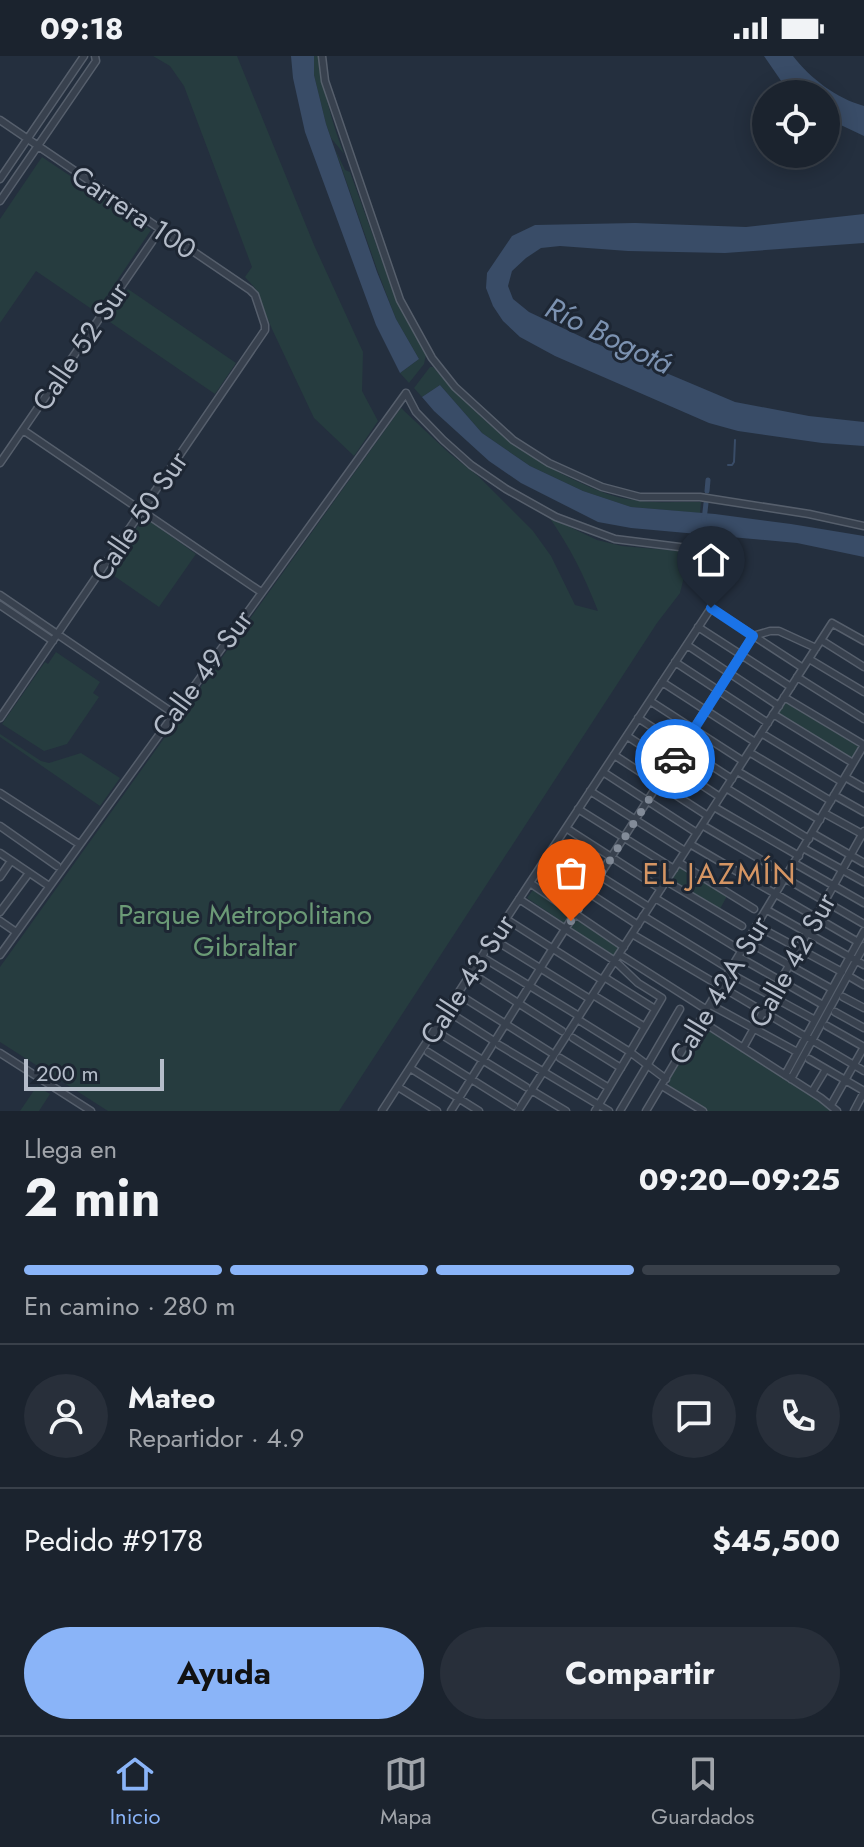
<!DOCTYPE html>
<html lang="es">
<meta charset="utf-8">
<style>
:root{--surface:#1b232e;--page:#282f3a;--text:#f1f3f6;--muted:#a0a4aa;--line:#39404a;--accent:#8ab4f8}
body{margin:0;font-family:Jost,sans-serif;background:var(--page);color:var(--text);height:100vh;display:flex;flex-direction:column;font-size:30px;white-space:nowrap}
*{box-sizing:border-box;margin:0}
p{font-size:26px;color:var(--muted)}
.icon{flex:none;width:44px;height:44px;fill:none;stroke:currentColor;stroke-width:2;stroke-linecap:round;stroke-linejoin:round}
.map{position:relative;height:1055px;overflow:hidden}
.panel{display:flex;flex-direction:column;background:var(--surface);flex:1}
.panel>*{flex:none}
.tools{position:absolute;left:752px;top:24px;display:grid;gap:16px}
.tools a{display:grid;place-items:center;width:88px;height:88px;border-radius:50%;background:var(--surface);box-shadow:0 4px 20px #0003,0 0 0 2px var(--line);font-size:40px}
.scale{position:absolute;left:24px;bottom:20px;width:140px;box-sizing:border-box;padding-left:8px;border:4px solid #b4bcc9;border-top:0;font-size:22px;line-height:28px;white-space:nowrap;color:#b4bcc9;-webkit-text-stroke:6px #1d2633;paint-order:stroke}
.pin{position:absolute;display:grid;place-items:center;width:68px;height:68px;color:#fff;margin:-82px -34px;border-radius:50% 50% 50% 0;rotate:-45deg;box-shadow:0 0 8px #0007}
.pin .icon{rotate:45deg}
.courier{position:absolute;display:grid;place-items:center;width:80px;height:80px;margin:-40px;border:6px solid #1a73e8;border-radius:50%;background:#fff;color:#222;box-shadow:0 2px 10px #0007}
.overview em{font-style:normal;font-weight:700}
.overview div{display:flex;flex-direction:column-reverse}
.overview{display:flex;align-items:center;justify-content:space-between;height:136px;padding:0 24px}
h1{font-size:52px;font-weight:700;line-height:60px}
.bar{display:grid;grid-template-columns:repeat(4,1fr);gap:12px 8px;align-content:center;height:96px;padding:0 24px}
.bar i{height:10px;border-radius:6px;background:var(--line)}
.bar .on{background:var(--accent)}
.bar p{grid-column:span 4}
.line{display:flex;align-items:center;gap:20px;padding:0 24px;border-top:2px solid var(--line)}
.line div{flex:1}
.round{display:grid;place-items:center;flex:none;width:84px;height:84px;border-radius:42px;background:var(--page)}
.button{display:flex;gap:16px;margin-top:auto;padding:16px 24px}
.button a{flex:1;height:92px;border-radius:48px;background:var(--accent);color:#111;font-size:32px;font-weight:700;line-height:92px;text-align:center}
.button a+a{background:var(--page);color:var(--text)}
.status{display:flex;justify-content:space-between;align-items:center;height:56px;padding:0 40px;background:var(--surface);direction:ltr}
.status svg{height:22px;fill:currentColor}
.tab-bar{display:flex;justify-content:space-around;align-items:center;height:112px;border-top:2px solid var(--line);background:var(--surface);font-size:22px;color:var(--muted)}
.tab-bar a{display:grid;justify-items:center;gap:4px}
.tab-bar .on{color:var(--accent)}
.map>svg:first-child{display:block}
</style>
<div class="status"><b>09:18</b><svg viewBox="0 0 49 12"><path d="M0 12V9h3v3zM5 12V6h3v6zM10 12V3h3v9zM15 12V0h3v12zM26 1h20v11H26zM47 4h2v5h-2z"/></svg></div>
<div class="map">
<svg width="864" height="1055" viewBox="0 0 864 1055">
<rect width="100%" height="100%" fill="#242f3e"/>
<path fill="#263c3f" d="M153,0H237L314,189L363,296L362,335L378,365L354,400L314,362L272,273L255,232L245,221L252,211L184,30L170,10Z
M314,0H319C323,34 332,67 344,98L331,82L326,68L314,19Z
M335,93L345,114L350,116L396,244L426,299L424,308L409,327L400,317L419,303L396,263L378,216Z
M42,101L151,174L96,256L36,215L0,267V163Z
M128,233L236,307L215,338L107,264Z
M430,311H433C477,361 520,400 581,427C598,435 615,442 634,444C656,448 678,445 701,446L700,457L631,451L583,435L530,410L482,377L440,329L422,341L414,332Z
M401,352L449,397L478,420L533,475L551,500L575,549L598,555C584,519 571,493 549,461L597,484L622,490L690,496L680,537L657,567L339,1055H108L0,986V911Z
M144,461L196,498L159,551L107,515Z
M56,596L100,626L93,637L99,641L67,688L44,695L2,668L45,606L48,608Z
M786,643L860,688L851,703L777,658Z
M0,678L41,705L49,707L81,697L120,722L100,750L0,681Z
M678,811L727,840L720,853L670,823Z
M533,834L619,892L614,901L527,842Z
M703,967C715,981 733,990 749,1000C777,1017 809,1034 834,1055H707L671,1033L668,1024Z
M37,1030L50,1038L39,1055H20Z"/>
<path fill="#394c67" d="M291,0H314V19L326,68L377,216L396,263L419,303L400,317L376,269L305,76L293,22Z
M764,0H793C811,23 836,42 864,50V80L826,62V38H792L786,32Z
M864,158V187L725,197L628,195L560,190L541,192L526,202L512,215L508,230L513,243L529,256L588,284L735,346L809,360L864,366V390L822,387L738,375L709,367L555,300L520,281L503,265L493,250L486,232L487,217L512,180L535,169L635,167L746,171Z
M440,329L482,377L530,410L583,435L631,451L715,458L791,468L864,480V501L797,487L631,472L598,466L521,427L489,405L434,355L422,341Z"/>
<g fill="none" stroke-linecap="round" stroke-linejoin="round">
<path stroke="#394c67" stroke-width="2" d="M728,409H732L734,406L735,384
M703,491L704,476"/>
<path stroke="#394c67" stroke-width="5" d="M707,435L708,424
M704,464L706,447"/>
<g stroke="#565f6c" stroke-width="9">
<path id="minor" d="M322,0L325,25L400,244L432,302L455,331L513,384L549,407L602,431L640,441H700L809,458L864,470
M0,64L250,234L255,239L265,269V274L0,662
M0,123L84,0
M0,145L96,5L95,0
M406,337L416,356L443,384L471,409L506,433L556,461L615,483L720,496C727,499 727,502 726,509
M23,374L261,536
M0,407L160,174
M0,539L173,657
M0,549L53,585
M698,571L791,631
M821,584L864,611
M687,589L779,650
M809,603L864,636
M675,606L768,667
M797,621L864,663
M662,626L755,686
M784,641L864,689
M650,645L743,705
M773,658L853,707
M638,662L732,723
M761,677L842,726
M627,680L720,741
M749,696L831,745
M614,699L708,760
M737,715L820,764
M603,716L697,777
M845,721L864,732
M726,732L809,783
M590,735L685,795
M0,737L79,788
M834,739L864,756
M714,751L799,800
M578,753L674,813
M824,757L864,779
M702,769L787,819
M0,770L57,810
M566,772L661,833
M812,777L864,807
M690,788L858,886
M554,791L649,851
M803,792L864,826
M0,797L49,830
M678,806L754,853
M543,807L638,869
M794,807L864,847
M0,821L11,805
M785,822L864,868
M666,825L742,870
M530,827L624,891
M655,842L742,895
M519,843L615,905L638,927L662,942L630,996
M767,854L864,909
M0,856L29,817
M643,860L731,914
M506,863L602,924
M0,865L16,876
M757,870L842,916
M632,878L864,1015
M493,883L590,943
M748,886L832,933
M619,898L707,954
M0,899L406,337
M482,901L579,960
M739,901L823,949
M471,917L562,975
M729,917L815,964
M604,921L655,953
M852,922L864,929
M458,938L550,996
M593,939L645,971
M843,941L864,952
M711,949L797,996
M447,955L494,985
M835,956L864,972
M577,963L630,996L666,1023
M709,970L821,1042L837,1055
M827,970L864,991L831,1049
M434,974L526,1031
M573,982L621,1012
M499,989L609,1055
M743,992L864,775
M428,996L514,1050
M0,997L91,1055
M560,1002L609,1032
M809,1003L864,1035
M648,1008L680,953
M410,1012L479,1055
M785,1019L864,875
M791,1023L864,890
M662,1030L703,1055
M398,1031L437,1055
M531,1034L566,1055
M812,1036L826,1013
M382,1055L506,863L711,552L803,612
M451,1055L553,892L753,580L770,575H779L816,592
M518,1055L832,567L864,585
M595,1055L628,1000
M620,1055L645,1013
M646,1055L864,689
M854,1055L864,1036"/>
</g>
<use href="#minor" stroke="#38414e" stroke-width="6"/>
</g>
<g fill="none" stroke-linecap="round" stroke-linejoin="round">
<path stroke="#828b98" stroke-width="8" stroke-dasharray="0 14.4" d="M571,865L675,703"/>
<path stroke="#1a73e8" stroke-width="10" d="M675,703L753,580L711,552"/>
</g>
<g text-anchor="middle" stroke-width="6" stroke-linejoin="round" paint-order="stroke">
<g font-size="28" fill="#b4bcc9" stroke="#1d2633">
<text transform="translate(134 156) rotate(34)" y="10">Carrera 100</text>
<text transform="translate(80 290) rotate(-56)" y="10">Calle 52 Sur</text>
<text transform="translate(139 460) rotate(-56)" y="10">Calle 50 Sur</text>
<text transform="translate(202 617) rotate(-54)" y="10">Calle 49 Sur</text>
<text transform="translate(792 904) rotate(-61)" y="10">Calle 42 Sur</text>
<text transform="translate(467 923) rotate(-57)" y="10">Calle 43 Sur</text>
<text transform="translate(719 934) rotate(-59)" y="10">Calle 42A Sur</text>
</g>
<g font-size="28" fill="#6b9a76" stroke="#1d2633">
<text x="245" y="868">Parque Metropolitano<tspan x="245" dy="32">Gibraltar</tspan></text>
</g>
<g font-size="30" font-style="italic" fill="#7c92b1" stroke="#1d2633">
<text transform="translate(609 280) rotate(26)" y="10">Río Bogotá</text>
</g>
<g font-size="30" letter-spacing="2" fill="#d59563" stroke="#1d2633">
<text x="720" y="828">EL JAZMÍN</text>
</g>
</g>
</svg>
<div class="tools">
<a><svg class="icon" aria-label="locate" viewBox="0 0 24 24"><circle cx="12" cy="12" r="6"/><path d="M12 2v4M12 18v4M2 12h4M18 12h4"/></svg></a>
</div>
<div class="scale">200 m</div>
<div class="pin" style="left:571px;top:865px;background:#ea580c"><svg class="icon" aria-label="bag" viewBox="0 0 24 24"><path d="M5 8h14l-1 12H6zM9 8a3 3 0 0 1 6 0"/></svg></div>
<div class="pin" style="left:711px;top:552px;background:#1f2937"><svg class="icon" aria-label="home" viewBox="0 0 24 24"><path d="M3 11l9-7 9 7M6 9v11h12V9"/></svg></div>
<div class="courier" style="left:675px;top:703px"><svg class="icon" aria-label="car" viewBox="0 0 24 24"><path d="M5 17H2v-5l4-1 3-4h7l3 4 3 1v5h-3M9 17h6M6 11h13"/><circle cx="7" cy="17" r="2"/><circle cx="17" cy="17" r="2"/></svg></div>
</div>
<section class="panel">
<div class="overview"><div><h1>2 min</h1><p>Llega en</p></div><em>09:20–09:25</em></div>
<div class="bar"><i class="on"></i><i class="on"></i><i class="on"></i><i></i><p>En camino · 280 m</p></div>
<div class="line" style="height:144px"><a class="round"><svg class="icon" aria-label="person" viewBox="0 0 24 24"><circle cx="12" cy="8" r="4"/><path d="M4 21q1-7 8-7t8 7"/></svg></a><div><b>Mateo</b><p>Repartidor · 4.9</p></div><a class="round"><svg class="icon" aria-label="chat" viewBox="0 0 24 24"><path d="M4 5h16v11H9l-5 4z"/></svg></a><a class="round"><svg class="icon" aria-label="phone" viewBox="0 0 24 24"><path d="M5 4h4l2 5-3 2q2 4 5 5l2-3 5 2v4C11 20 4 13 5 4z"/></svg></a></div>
<div class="line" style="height:104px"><div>Pedido #9178</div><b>$45,500</b></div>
<div class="button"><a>Ayuda</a><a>Compartir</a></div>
</section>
<nav class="tab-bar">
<a class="on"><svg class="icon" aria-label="home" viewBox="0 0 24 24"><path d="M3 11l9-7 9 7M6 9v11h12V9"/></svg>Inicio</a>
<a><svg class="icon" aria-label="map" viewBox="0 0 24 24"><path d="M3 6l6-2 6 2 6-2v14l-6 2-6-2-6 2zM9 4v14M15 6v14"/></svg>Mapa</a>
<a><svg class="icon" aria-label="saved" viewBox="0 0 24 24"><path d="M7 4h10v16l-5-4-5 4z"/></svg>Guardados</a>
</nav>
